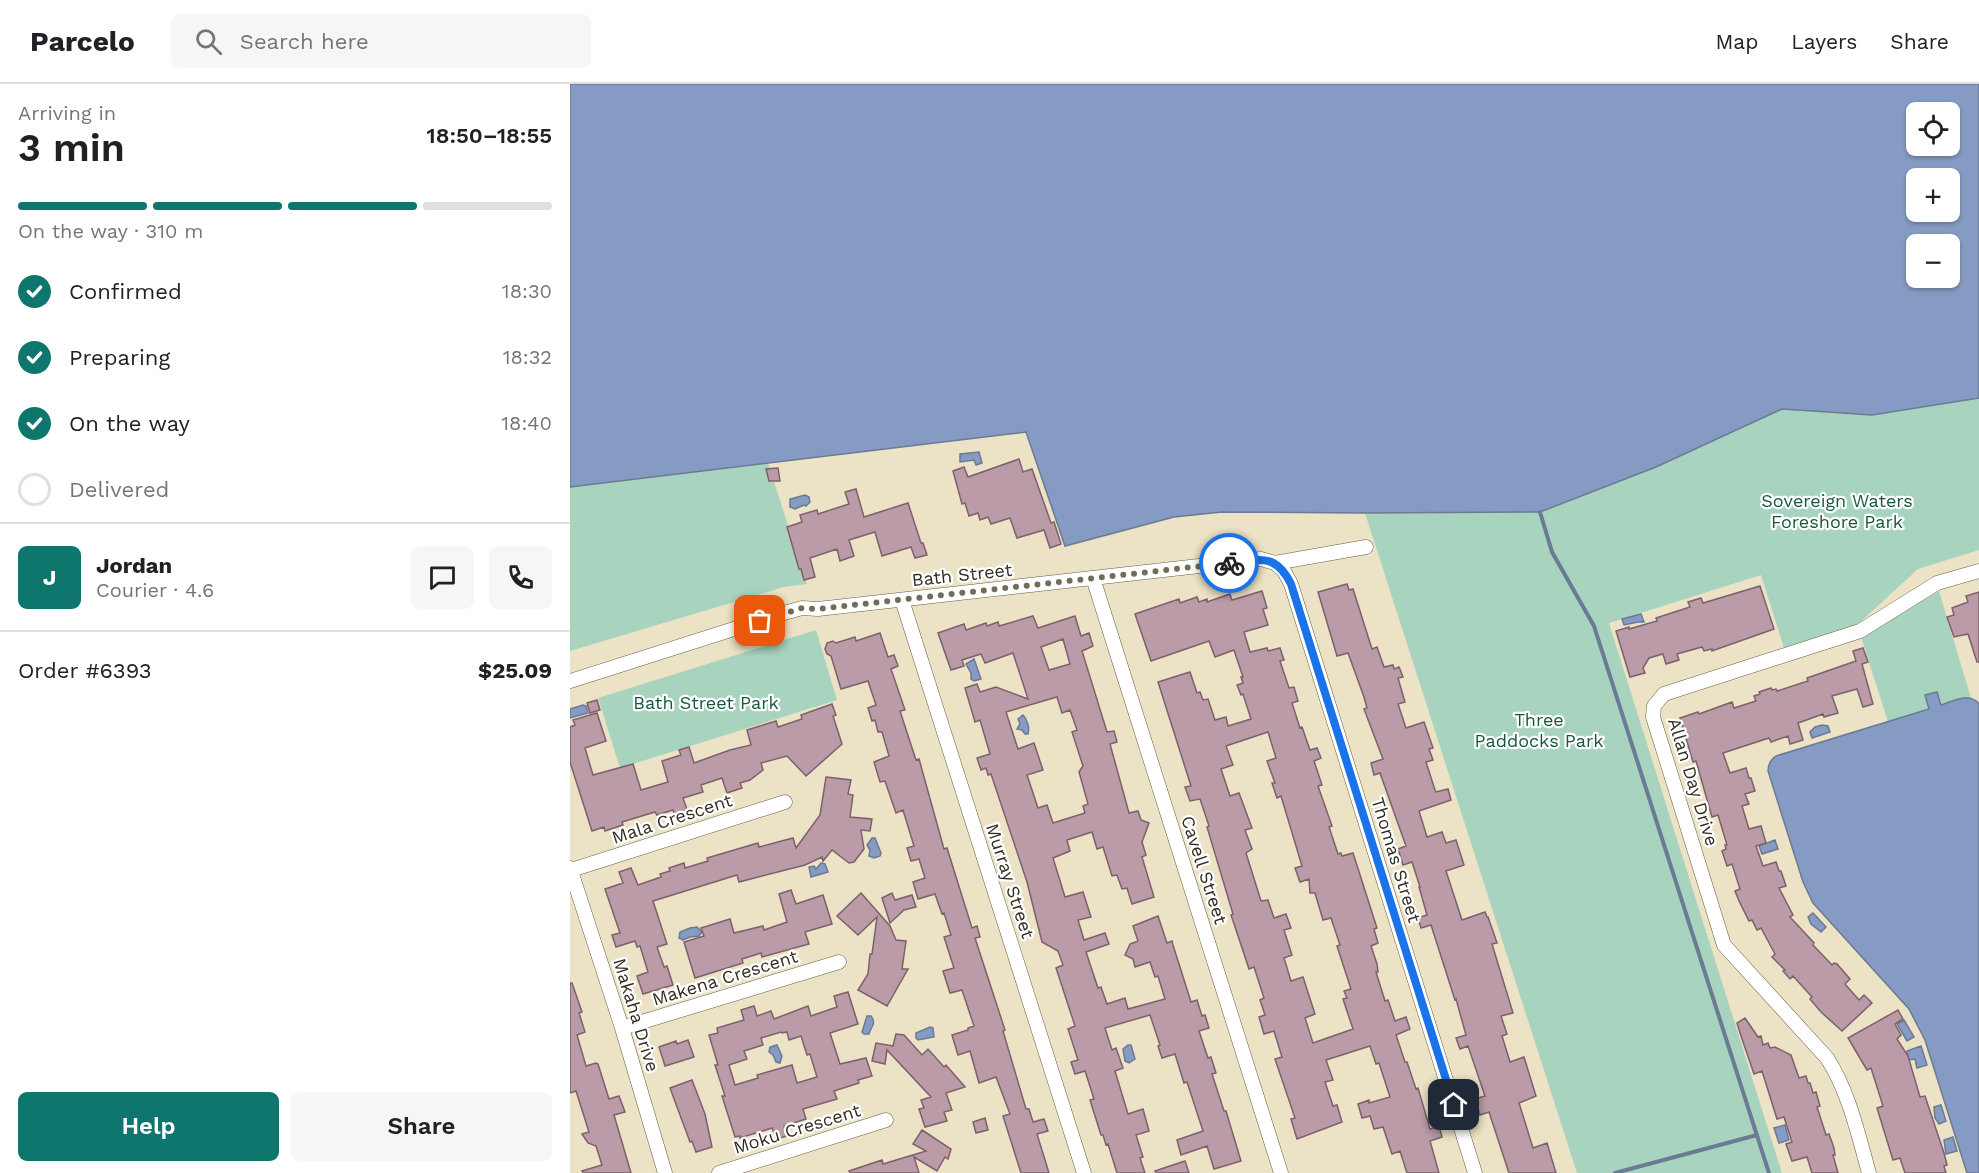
<!DOCTYPE html>
<meta charset="utf-8">
<style>
:root{--surface:#fff;--page:#f6f6f6;--text:#202124;--muted:#757577;--line:#e0e0e0;--accent:#0f766e}
body{margin:0;font-family:"Work Sans",sans-serif;background:var(--page);color:var(--text);height:100vh;display:flex;flex-direction:column;font-size:22px;white-space:nowrap}
*{box-sizing:border-box;margin:0}
p{font-size:20px;color:var(--muted)}
.icon{flex:none;width:33px;height:33px;fill:none;stroke:currentColor;stroke-width:2;stroke-linecap:round;stroke-linejoin:round}
.map{position:relative;flex:1;overflow:hidden}
.side{display:flex;flex-direction:column;background:var(--surface);width:570px}
.side>*{flex:none}
.buttons{position:absolute;left:1336px;top:18px;display:grid;gap:12px}
.buttons a{display:grid;place-items:center;width:54px;height:54px;border-radius:9px;background:var(--surface);box-shadow:0 2px 4px #0004;font-size:30px}
.pin{position:absolute;display:grid;place-items:center;width:51px;height:51px;color:#fff;margin:-26px;border-radius:12px;box-shadow:0 3px 9px #0006}
.courier{position:absolute;display:grid;place-items:center;width:60px;height:60px;margin:-30px;border:4px solid #1a73e8;border-radius:50%;background:#fff;color:#222;box-shadow:0 2px 8px #0007}
.head em{font-style:normal;font-weight:600}
.head div{display:flex;flex-direction:column-reverse}
.head{display:flex;align-items:center;justify-content:space-between;height:102px;padding:0 18px}
h1{font-size:39px;font-weight:600;line-height:45px}
.bar{display:grid;grid-template-columns:repeat(4,1fr);gap:9px 6px;align-content:center;height:72px;padding:0 18px}
.bar i{height:8px;border-radius:4px;background:var(--line)}
.bar .current{background:var(--accent)}
.bar p{grid-column:span 4}
.line{display:flex;align-items:center;gap:15px;padding:0 18px;border-top:2px solid var(--line)}
.line div{flex:1}
.round{display:grid;place-items:center;flex:none;width:63px;height:63px;border-radius:9px;background:var(--page)}
ol{padding:0 18px;list-style:none}
li{display:flex;align-items:center;gap:18px;height:66px}
li p{margin-inline-start:auto}
li .icon{padding:6px;border-radius:50%;background:var(--accent);color:#fff;stroke-width:4}
li:last-child{color:var(--muted)}
li i{width:33px;height:33px;border:3px solid var(--line);border-radius:50%}
.primary-button{display:flex;gap:12px;margin-top:auto;padding:12px 18px}
.primary-button a{flex:1;height:69px;border-radius:9px;background:var(--accent);color:#fff;font-size:24px;font-weight:600;line-height:69px;text-align:center}
.primary-button a+a{background:var(--page);color:var(--text)}
header{display:flex;align-items:center;gap:36px;box-sizing:border-box;height:84px;padding:0 30px;background:var(--surface);border-bottom:2px solid var(--line)}
header strong{font-size:28px}
nav{display:flex;gap:33px;margin-inline-start:auto;font-size:21px}
.search{width:420px;height:54px;background:var(--page);display:flex;align-items:center;gap:15px;box-sizing:border-box;padding:0 21px;border-radius:9px;color:var(--muted);font-size:22px}
main{display:flex;flex:1;min-height:0}
.map>svg:first-child{display:block}
</style>
<header>
<strong>Parcelo</strong>
<div class="search"><svg class="icon" aria-label="search" viewBox="0 0 24 24"><circle cx="10" cy="10" r="6"/><path d="M15 15l6 6"/></svg>Search here</div>
<nav><a>Map</a><a>Layers</a><a>Share</a></nav>
</header>
<main>
<section class="side">
<div class="head"><div><h1>3 min</h1><p>Arriving in</p></div><em>18:50–18:55</em></div>
<div class="bar"><i class="current"></i><i class="current"></i><i class="current"></i><i></i><p>On the way · 310 m</p></div>
<ol>
<li><svg class="icon" aria-label="check" viewBox="0 0 24 24"><path d="M5 12l5 5 9-10"/></svg>Confirmed<p>18:30</p></li>
<li><svg class="icon" aria-label="check" viewBox="0 0 24 24"><path d="M5 12l5 5 9-10"/></svg>Preparing<p>18:32</p></li>
<li><svg class="icon" aria-label="check" viewBox="0 0 24 24"><path d="M5 12l5 5 9-10"/></svg>On the way<p>18:40</p></li>
<li><i></i>Delivered</li>
</ol>
<div class="line" style="height:108px"><b class="round" style="background:var(--accent);color:#fff">J</b><div><b>Jordan</b><p>Courier · 4.6</p></div><a class="round"><svg class="icon" aria-label="chat" viewBox="0 0 24 24"><path d="M4 5h16v11H9l-5 4z"/></svg></a><a class="round"><svg class="icon" aria-label="phone" viewBox="0 0 24 24"><path d="M5 4h4l2 5-3 2q2 4 5 5l2-3 5 2v4C11 20 4 13 5 4z"/></svg></a></div>
<div class="line" style="height:78px"><div>Order #6393</div><b>$25.09</b></div>
<div class="primary-button"><a>Help</a><a>Share</a></div>
</section>
<div class="map">
<svg width="1409" height="1089" viewBox="0 0 1409 1089">
<rect width="100%" height="100%" fill="#ece2c5"/>
<path fill="#a8d4bf" fill-rule="evenodd" d="M1409,101V466L1348,485L1286,542L1214,564L1191,491L1039,539L1212,1089H1007L795,429L652,428L604,433L495,462L1380,128ZM1347,160H1380V194H1347Z
M198,379L237,500L214,503L0,567V403Z
M1369,507L1401,614L1371,621L1367,608L1355,611L1359,625L1318,638L1291,553Z
M246,546L267,616L50,684L28,614Z"/>
<path fill="#869bc3" stroke="#6c7a93" stroke-width="1.5" fill-rule="evenodd" d="M0,0H1409V314L1302,331L1212,325L1086,383L970,428L795,429L652,428L604,433L495,462L456,348L0,403ZM1347,28H1380V62H1347ZM1347,94H1380V128H1347ZM1347,160H1380V194H1347Z
M409,368L412,379L406,381L404,376L390,378V370Z
M235,411L239,413L240,418L236,422L234,421L225,425L220,423V415Z
M1071,530L1074,538H1068L1054,541L1052,535Z
M404,575L411,595L404,597L401,595V589L396,580Z
M1367,608L1371,621C1383,617 1400,608 1409,620V1089H1397L1355,956L1339,925L1243,819L1233,798L1198,687C1198,680 1200,676 1206,672L1359,625L1355,611Z
M13,621L16,622L18,629L0,634V625Z
M453,631C457,635 460,644 458,650H455L452,646L447,645L450,640L448,635Z
M1252,641L1258,642L1260,648L1242,654L1240,648L1245,643Z
M302,754H305L311,769L310,772L304,774L299,772L300,766L297,761Z
M1205,756L1208,765L1192,770L1189,762Z
M251,779L255,780L258,788L241,793L239,783L244,782L246,785Z
M1243,829L1256,843L1251,848L1241,840L1238,833Z
M127,843L132,848L129,852L120,853L113,856L109,854L110,848L120,844Z
M297,932H301C307,940 301,942 299,950H294L292,948Z
M1334,936L1344,953L1337,957L1327,940Z
M360,943L363,944L364,953L348,956L346,954V949Z
M207,961L212,972L210,979L206,978L203,971L199,968L200,963Z
M558,961H561L565,975L559,979L555,977L553,965Z
M1351,962L1357,981L1347,984L1345,975L1339,976L1337,967Z
M1371,1021L1376,1037L1369,1040L1365,1034L1364,1023Z
M1215,1041L1219,1056L1209,1059L1204,1044Z
M1383,1053L1387,1067L1376,1070L1374,1056Z"/>
<g fill="none" stroke-linecap="round" stroke-linejoin="round">
<path stroke="#6c7a93" stroke-width="4" d="M970,428L982,468L1024,542L1199,1089
M1045,1089L1187,1051"/>
</g>
<path fill="#ba9ba7" stroke="#7c606b" stroke-width="1.5" fill-rule="evenodd" d="M449,375L453,388L462,385L481,439L484,438L491,460L480,464L474,446L447,454L440,434L421,440L418,433L410,436L408,429L399,432L395,419L392,420L383,387L394,383L398,393Z
M208,384L210,397H199L196,385Z
M286,405L294,433L338,419L351,459H353L357,471L345,474L341,463L312,472L305,448L279,456L284,472L270,477L267,465L240,474L245,493L234,496L231,485H229L217,443L232,438L230,431L247,426L248,430L279,420L275,408Z
M777,500L779,506L783,505L802,565L807,563L814,583L823,581L824,585L829,583L833,593L828,594L835,618L828,620L836,644L854,638L863,664L859,665L863,676L856,678L865,706L866,708L878,705L881,716L849,727L857,753L872,748L876,759L886,756L894,781L876,787L892,836L915,828L917,833H918L927,859L922,860L943,929L931,932L937,950L932,952L940,978L954,973L966,1012L949,1019L963,1064L977,1059L986,1089H939L919,1028L910,1031L905,1015L915,1012L898,962L890,965L886,954L896,951L886,915L885,916L861,841L851,844L848,834L857,831L849,803H850L842,778L833,781L828,765L836,762L810,689L804,691L801,679L813,675L794,625L797,624L794,613L778,569L767,572L748,508Z
M1190,502L1204,545L1142,567V565L1134,567L1132,563L1107,570L1109,576L1096,580L1093,570L1079,574L1073,584L1075,589L1060,593L1046,547L1059,543V545L1087,537L1086,534L1120,523L1118,518L1131,514L1133,519Z
M692,507L697,524L693,525L698,541L674,548L680,568L697,564L698,567L710,564L714,576L710,577L719,604L724,603L728,617L722,619L730,644L732,643L740,666L747,664L751,674L744,677L752,701L748,702L762,742L759,743L768,770L771,769L772,772L783,769L807,844L804,845L808,859L801,862L807,880L808,888H806L815,917L818,916L825,937L836,933L840,945L826,951L835,978H837L846,1005L848,1004L860,1045L869,1042L872,1053L860,1057L869,1089H837L830,1067L822,1070L813,1043L804,1045L800,1032L792,1034L788,1020L799,1016V1019L820,1013L809,979L806,980L800,962L756,976L763,996L755,998L763,1022L767,1021L772,1038L727,1055L721,1035L725,1034L705,975L712,973L704,947L694,950L689,933L695,931L690,916L694,914L684,883L679,885L661,831L663,830L637,743L639,742L630,715L620,717L615,703L621,702L588,598L620,588L627,609L630,608L633,616L638,615L645,636L656,633L658,642L681,635L673,610L671,611L667,601L673,599L671,593H673L664,566L645,573L639,557L581,577L565,530L609,515L610,519L627,513L629,518L637,515V518L660,510L662,516ZM698,648L706,674L697,677L705,699H702L707,714L711,712L732,782L725,784L730,798L739,795L740,809H745L753,836L761,834L770,861L767,862L781,905L774,907L777,914L773,915L783,945L743,959L735,934L745,930L733,893L721,897L714,874L722,871L714,846L721,844L716,830L704,834L698,816L691,817L676,769L682,765L675,746L682,744L669,709L660,712L651,685L663,681L656,662Z
M1409,508V578H1407L1398,550L1384,553L1377,533L1384,531L1382,524L1398,518L1396,512Z
M463,532L468,544L505,532L511,552L519,549L523,562L512,567L537,648L544,647L547,658L540,660L559,729L568,727L571,736L579,739L572,758L576,771L572,773L584,813L562,820L557,804L552,805L547,791L542,792L533,763L527,765L522,748L497,756L500,767L483,774L495,813L513,808L521,833L508,836L514,856L535,849L539,860L516,868L528,904L531,903L537,920L555,914L558,925L595,915L588,892L585,893L580,878L565,883L563,875L555,871L560,860L568,857L563,842L588,832L597,859L602,857L603,861L621,918L627,916L632,932L635,931L639,944L629,947L638,974L641,973L646,989L642,990L654,1027H656L671,1077L644,1085L637,1062L611,1071L607,1056L633,1047L617,998L614,999L605,970L592,974L588,962L590,961L580,931L535,944L542,966L546,964L553,984L545,987L558,1030L573,1025L579,1047L566,1051L573,1073L570,1074L575,1089H547L538,1060L536,1061L533,1051H531L520,1016L524,1015L515,987L505,990L501,978L508,976L498,945L505,942L486,884L493,881L488,867L472,858L457,798L421,690L418,691L416,684L411,686L407,674L420,670L410,636L405,638L395,604L407,600L410,608L426,603L458,615L443,569L415,579L411,570L392,576L394,582L381,586L368,549L394,540L396,546L416,539L417,542L428,538L429,542ZM493,555L500,580L479,586L471,563ZM487,613L492,629L500,626L507,646L502,648L513,682L509,688L518,720L513,722L515,729L483,739L477,721L468,724L457,691L473,686L464,659L448,665L436,628Z
M310,549L318,573L324,571L328,582L321,585L335,626L330,627L346,676L349,675L374,765L377,764L402,844L407,842L410,853L405,854L435,946L433,947L456,1025H459L463,1038L474,1035L478,1047L467,1050L479,1089H451L433,1032L440,1030L426,993L409,999L400,967L388,971L382,951L398,946V944L404,942L392,906L380,909L373,887L384,884L374,853L381,851L374,829L372,830L365,810L348,815L343,798L355,794L349,775L341,777L337,764L344,762L333,726L326,729L315,697L310,698L304,678L319,672L312,648H308L305,636L302,637L298,624L306,621L298,597L271,605L261,572L257,570L255,565L257,559L263,557L266,559L285,553L286,557Z
M1293,564L1298,578L1292,580L1303,620L1293,623L1287,605L1262,612L1268,629L1254,633L1253,630L1228,639L1233,656L1220,660L1218,652L1201,658L1199,654L1153,669L1160,689L1176,684L1179,694H1181L1185,707L1175,710L1179,720L1172,722L1179,745L1191,742L1196,759L1186,762L1193,782L1206,778L1209,787H1211L1216,802L1209,804L1223,831L1220,833L1244,859L1243,861L1262,881L1264,879L1267,880L1280,895L1275,900L1289,916L1294,911L1302,919L1272,947L1251,928L1240,915L1242,913L1223,892L1220,895L1213,887L1215,886L1202,873L1205,870L1191,844L1187,846L1182,836L1179,837L1169,817L1165,807L1170,805L1162,780L1157,782L1152,767L1156,765L1155,761H1157L1148,731L1142,733L1126,677L1123,678L1110,634L1128,628L1129,630L1162,618L1164,624L1186,617L1184,612L1190,610L1189,608L1201,604L1202,606L1206,605L1207,607L1238,597L1237,594L1286,577L1283,567Z
M27,616L30,626L20,629L17,619Z
M262,620L266,631L263,632L272,660L236,692L217,672L191,679L193,686L180,696L170,699L172,704L157,709L152,694L131,701L133,708L113,714L119,731L106,736L103,726L87,731L85,728L52,738L53,741L35,747L34,743L22,747L0,678V643L5,641L3,636L27,629L36,657L15,664L23,691L63,680L71,706L98,698L92,677L111,671L109,666L119,663L124,679L160,666L181,661L177,646L206,637L208,643L232,635L231,631Z
M256,693L281,696L278,710L283,711L280,733L302,735L300,747L291,746L294,765L284,778L279,779L262,766L253,777L252,773L235,781L169,798L167,791L83,817L97,860L87,863L94,883L97,882L103,901L73,910L67,892L78,888L70,862L67,863L65,857L46,863L42,851L50,849L35,805L53,799L49,788L61,784L68,801L91,793L90,790L100,787L99,784L114,779L115,784L138,777L137,774L188,759L189,763L223,754L226,764L250,731Z
M221,806L226,820L253,811L262,840L235,848L239,860L192,873L191,869L172,875L173,879L125,894L114,858L134,852L131,844L160,835L164,849L193,842L194,846L217,838L209,810Z
M291,809L320,842L326,856L336,857L332,885H338L317,922L288,906L298,890L300,870H302L307,833L288,851L267,832Z
M322,809L325,816L342,811L346,823L334,826L320,839L312,814Z
M0,899H2L12,928L9,929L15,948L7,951L16,982L26,979L28,980L39,1015L49,1012L55,1028L44,1031L61,1089H13L12,1087L32,1081L26,1062L18,1059L12,1050L19,1048L6,1007L0,1009Z
M278,908L288,940L260,949L270,980L296,974L302,992L288,996L289,999L264,1007L267,1015L233,1025L236,1035L214,1042L217,1052L206,1055L202,1044L170,1054V1052L165,1053L152,1012H155L145,981H148L139,951L148,949L147,944L174,936L171,926L184,922L187,932L201,927L204,935L238,922L241,932L267,923L264,912ZM211,948L212,949L217,948L219,956L231,952L237,971L240,970L247,993L227,999L222,981L187,991L188,994L165,1001L159,981L177,975L174,967L193,961L191,954Z
M1328,926L1333,935L1325,940L1331,951L1327,955L1338,972L1350,1013L1355,1012L1374,1069L1377,1081L1374,1082L1376,1089H1335L1330,1074L1323,1076L1307,1024L1313,1022L1301,984L1297,986L1278,954Z
M1175,934L1188,953L1191,952L1193,961L1198,959L1200,964L1205,963L1221,971L1229,994L1236,992L1238,999H1240L1243,1009L1246,1008L1250,1022L1247,1023L1256,1051L1259,1050L1264,1064L1265,1071H1263L1268,1089H1242L1237,1073L1222,1077L1216,1060L1222,1058L1214,1033L1207,1035L1192,987L1184,990L1171,952L1167,939Z
M326,950L334,951L352,971L358,965L374,983L376,981L395,1003L376,1009L382,1026L374,1028L377,1037L355,1043L349,1025L354,1024L351,1016L361,1013L317,966L315,980L302,977L306,959L323,962Z
M118,956L124,973L95,982L89,963L106,957L107,960Z
M122,996L135,1030L142,1063L126,1068L122,1057L120,1058L100,1004Z
M415,1034L418,1046L406,1049L403,1038Z
M352,1046L381,1065L378,1075L375,1073L367,1087L344,1073L349,1089H280L279,1087L312,1076L313,1080L356,1067L343,1060Z
M615,1077L619,1089H586L585,1087Z"/>
<g fill="none" stroke-linecap="round" stroke-linejoin="round">
<g stroke="#665e44" stroke-width="15">
<path id="minor" d="M705,479L714,487L721,500L905,1089
M523,494L711,1089
M332,516L514,1089
M0,597L214,529L232,524L248,525L691,475L705,479L796,463
M0,784L52,944L95,1089
M1,786L215,718
M52,944L269,878
M149,1089L316,1036
M1299,1089C1288,1050 1279,1008 1257,974L1154,861L1083,633L1084,622L1094,610L1290,547L1367,499L1409,487"/>
</g>
<use href="#minor" stroke="#fff" stroke-width="14"/>
</g>
<g fill="none" stroke-linecap="round" stroke-linejoin="round">
<path stroke="#726c5b" stroke-width="6" stroke-dasharray="0 10.8" d="M190,537L232,524L248,525L659,479"/>
<path stroke="#1a73e8" stroke-width="8" d="M659,479C689,476 705,468 721,500L884,1021"/>
</g>
<g text-anchor="middle" stroke-width="4.5" stroke-linejoin="round" paint-order="stroke">
<g font-size="18" fill="#17573f" stroke="#fff">
<text x="1267" y="423">Sovereign Waters<tspan x="1267" dy="21">Foreshore Park</tspan></text>
<text x="136" y="625">Bath Street Park</text>
<text x="969" y="642">Three<tspan x="969" dy="21">Paddocks Park</tspan></text>
</g>
<g font-size="18" fill="#312d22" stroke="#fff">
<text transform="translate(392 491) rotate(-6)" y="6">Bath Street</text>
<text transform="translate(1123 698) rotate(73)" y="6">Allan Day Drive</text>
<text transform="translate(102 735) rotate(-18)" y="6">Mala Crescent</text>
<text transform="translate(826 776) rotate(73)" y="6">Thomas Street</text>
<text transform="translate(634 786) rotate(72)" y="6">Cavell Street</text>
<text transform="translate(440 797) rotate(72)" y="6">Murray Street</text>
<text transform="translate(155 894) rotate(-17)" y="6">Makena Crescent</text>
<text transform="translate(66 931) rotate(73)" y="6">Makaha Drive</text>
<text transform="translate(227 1045) rotate(-17)" y="6">Moku Crescent</text>
</g>
</g>
</svg>
<div class="buttons">
<a><svg class="icon" aria-label="locate" viewBox="0 0 24 24"><circle cx="12" cy="12" r="6"/><path d="M12 2v4M12 18v4M2 12h4M18 12h4"/></svg></a>
<a>+</a>
<a>−</a>
</div>
<div class="pin" style="left:190px;top:537px;background:#ea580c"><svg class="icon" aria-label="bag" viewBox="0 0 24 24"><path d="M5 8h14l-1 12H6zM9 8a3 3 0 0 1 6 0"/></svg></div>
<div class="pin" style="left:884px;top:1021px;background:#1f2937"><svg class="icon" aria-label="home" viewBox="0 0 24 24"><path d="M3 11l9-7 9 7M6 9v11h12V9"/></svg></div>
<div class="courier" style="left:659px;top:479px"><svg class="icon" aria-label="bike" viewBox="0 0 24 24"><circle cx="6" cy="16" r="4"/><circle cx="18" cy="16" r="4"/><path d="M6 16l4-8h5l3 8M10 8l3 8H6M13 5h3"/></svg></div>
</div>
</main>
